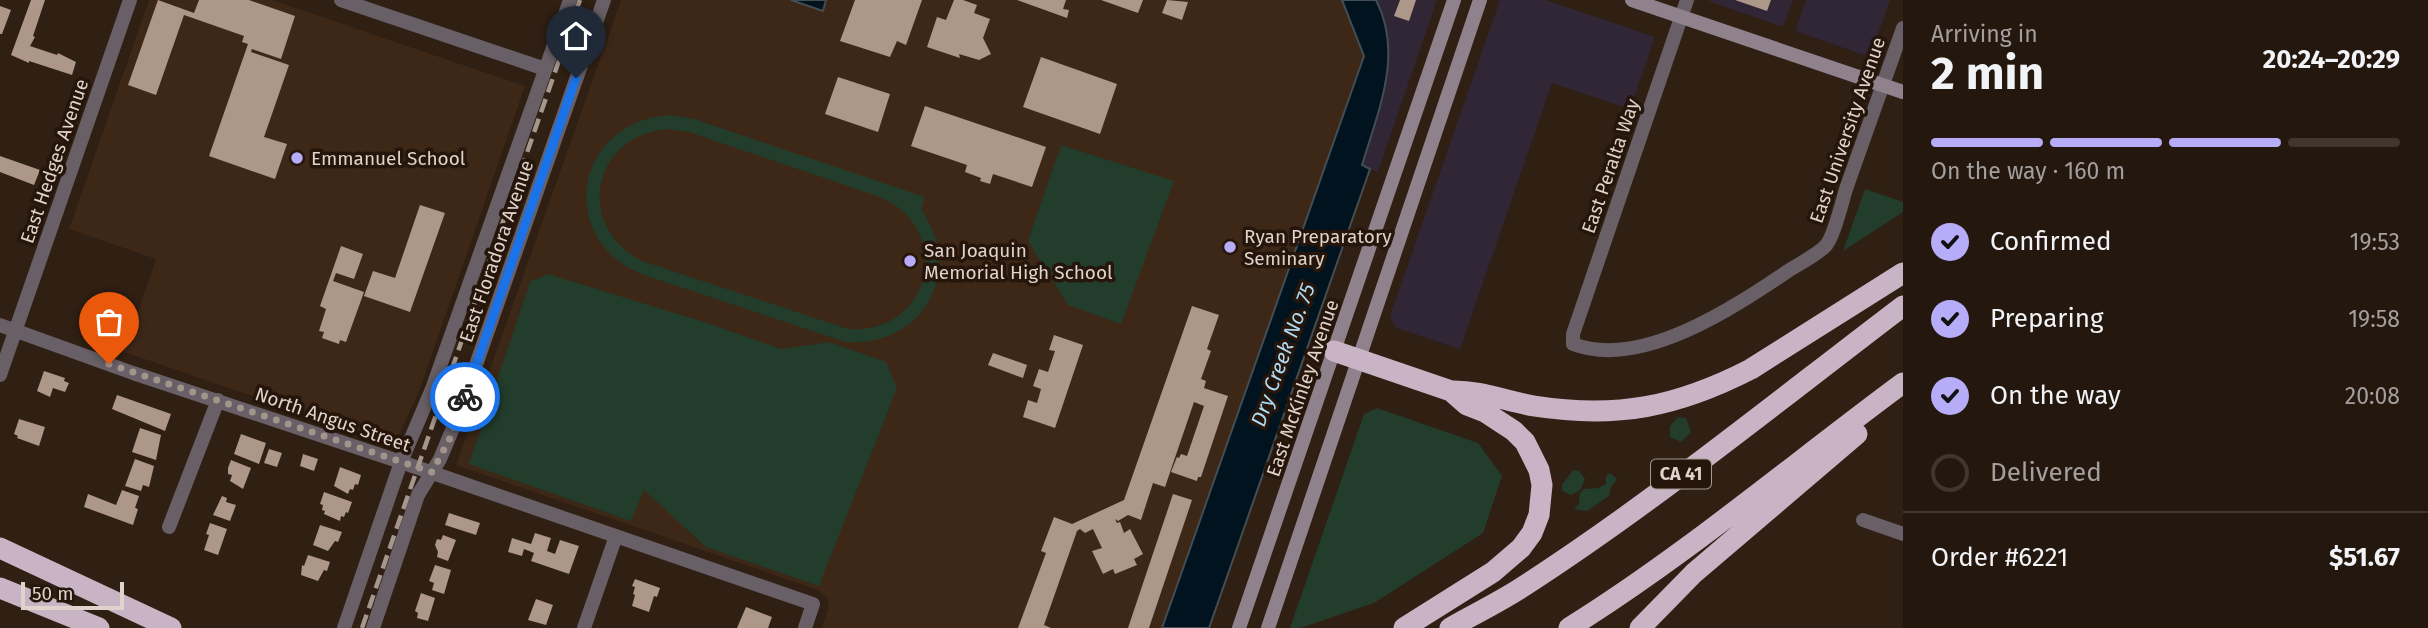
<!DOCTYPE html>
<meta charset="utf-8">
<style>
:root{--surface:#24170e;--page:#2c2017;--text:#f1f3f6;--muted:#a39f9e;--line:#41362e;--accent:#b6acf8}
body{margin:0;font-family:"Fira Sans",sans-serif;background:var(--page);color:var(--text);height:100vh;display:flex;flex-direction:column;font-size:26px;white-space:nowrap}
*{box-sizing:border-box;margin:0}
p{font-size:23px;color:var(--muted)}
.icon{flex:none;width:38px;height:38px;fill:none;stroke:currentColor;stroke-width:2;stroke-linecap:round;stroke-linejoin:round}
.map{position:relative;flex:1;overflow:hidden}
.drawer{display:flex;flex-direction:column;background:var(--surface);width:525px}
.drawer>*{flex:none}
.scale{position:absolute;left:21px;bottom:18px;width:103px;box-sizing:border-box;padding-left:7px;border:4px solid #dfd3cb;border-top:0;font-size:19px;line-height:24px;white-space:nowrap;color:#dfd3cb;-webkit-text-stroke:5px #25150a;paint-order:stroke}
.pin{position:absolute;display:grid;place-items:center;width:60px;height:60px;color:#fff;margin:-72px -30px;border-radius:50% 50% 50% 0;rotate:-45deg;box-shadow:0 0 7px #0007}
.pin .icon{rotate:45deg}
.courier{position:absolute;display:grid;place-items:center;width:70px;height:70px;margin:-35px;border:5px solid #1a73e8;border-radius:50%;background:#fff;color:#222;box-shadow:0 2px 9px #0007}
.summary em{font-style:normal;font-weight:700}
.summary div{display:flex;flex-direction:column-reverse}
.summary{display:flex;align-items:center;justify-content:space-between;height:119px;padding:0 28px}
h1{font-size:46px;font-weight:700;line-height:52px}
.bar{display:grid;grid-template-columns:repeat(4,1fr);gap:10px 7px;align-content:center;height:84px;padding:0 28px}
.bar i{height:9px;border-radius:5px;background:var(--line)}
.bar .active{background:var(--accent)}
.bar p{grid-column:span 4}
.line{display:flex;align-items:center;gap:18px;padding:0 28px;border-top:2px solid var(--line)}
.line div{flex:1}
ol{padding:0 28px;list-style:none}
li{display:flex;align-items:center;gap:21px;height:77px}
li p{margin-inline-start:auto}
li .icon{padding:7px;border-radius:50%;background:var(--accent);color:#111;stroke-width:4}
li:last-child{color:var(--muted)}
li i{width:38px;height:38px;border:4px solid var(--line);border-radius:50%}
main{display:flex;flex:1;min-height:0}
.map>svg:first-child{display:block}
</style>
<main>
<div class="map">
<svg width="1903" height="628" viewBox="0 0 1903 628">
<rect width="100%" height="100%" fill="#301f13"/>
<path fill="#302635" d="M1376,0H1437L1378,172L1362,165L1376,120L1389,38Z
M1500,0H1546L1655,37L1630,109L1552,83L1460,349L1396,328L1390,316Z
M1709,0H1793L1783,27L1711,2Z
M1806,0H1890L1870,57L1795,31Z"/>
<path fill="#3d2717" d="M149,0H272L525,86L421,386L395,445L124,352L156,259L69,229Z
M621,0H1342L1364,56L1162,628H822L829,606L828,599L818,590L456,465Z"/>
<path fill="#223d2c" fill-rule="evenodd" d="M669,115L694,119L925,197L921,209C965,272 923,347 846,342L641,274C555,237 575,122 669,115ZM668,129L689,132L880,197C956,230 931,335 848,329L645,262C574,230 590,135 668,129Z
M1061,145L1174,181L1121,324L1068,305L1028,241Z
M1865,189L1903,202V212L1843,251Z
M548,274L704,322L781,349L829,342L886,362L897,388L819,586L706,547L644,490L631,521L469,464L530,282Z
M1377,408L1478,443L1502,476L1483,533L1374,603L1300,628H1290L1364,414Z
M1678,417L1686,418L1691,432L1681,442L1670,437V426Z
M1573,470L1579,471L1585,479L1580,490L1571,495L1562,491V485Z
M1610,473L1617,479L1611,487L1609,496L1587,511L1574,509L1579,504L1580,493L1584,489L1598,488L1606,484V476Z"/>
<path fill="#00131f" stroke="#434d53" stroke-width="2" d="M791,0H826L823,11Z
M1342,0H1376C1404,54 1378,111 1362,165L1370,169L1209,628H1162L1364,56Z"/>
<path fill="#ad9789" d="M31,0H45L33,36L35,37L30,46L57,55L58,53L76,62L72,75L29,61V63L11,55Z
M158,0L194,13L199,0H249L295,16L281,59L252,49L251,52L289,65L264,137L287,144L275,179L209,156L248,44L242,42L244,36L184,15L156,95L128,85Z
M855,0H922L906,45L897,41L890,57L840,41Z
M954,0H963L977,5L974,13L990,19L983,38L991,54L979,60L959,54L960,58L927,47L937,17L946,20Z
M1017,0H1066L1063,9L1069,10L1067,18Z
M1101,0H1143L1138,13Z
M1167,0L1188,2L1182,20L1162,13Z
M1400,0H1416L1409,21L1394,16Z
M1735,0H1771L1767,11Z
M0,6L11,10L2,34H0Z
M1041,57L1117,84L1100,134L1023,107Z
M838,77L890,94L878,132L825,114Z
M925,106L1046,147L1032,187L993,174L990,184L980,181L981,178L965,172L967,165L911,146Z
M0,156L40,170L34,185L0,172Z
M420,205L445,213L410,312L364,296L373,271L395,278Z
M341,246L363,254L354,279L336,273L333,281L364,292L346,342L340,340L339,344L322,338L324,332L319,331L326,309L320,306Z
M1192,306L1219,315L1207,349L1211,351L1201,379L1206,381L1204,388L1228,396L1201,477H1198L1197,481L1171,472L1177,457L1179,458L1181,454L1187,456L1204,406L1194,402L1165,487L1153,483L1141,520L1128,515L1118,521L1115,519L1117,523L1120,522L1124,533L1130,529L1143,554L1134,559L1137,565L1115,574L1113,569L1103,574L1092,551L1102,548L1093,529L1085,533L1080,529L1077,531L1044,625L1051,628H1018L1046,553L1041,551L1054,517L1072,524L1124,500Z
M1054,335L1083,345L1055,428L1023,417L1028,400L1037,403L1041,389L1033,386L1039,369L1048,372L1055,351L1049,350Z
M993,353L1027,365L1023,378L988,365Z
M44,371L65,378L64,381L69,383L65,392L53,388L50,397L37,391Z
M117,395L171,414L165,431L112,409Z
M19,419L45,427L39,446L17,438L18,436L14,434Z
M140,428L161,435L156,460L132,452Z
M241,434L266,443L259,464L234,454Z
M269,449L282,453L277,467L264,463Z
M303,454L318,459L314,471L300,466Z
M135,459L154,466L149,487L143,485L141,491L125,486Z
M231,460L251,468L243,489L230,481L232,475L228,474V468Z
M340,467L361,475L358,485L355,484L353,490L350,489L348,494L334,486Z
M122,490L139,496L135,508L138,509L133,525L84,507L88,494L116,505Z
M324,492L352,502L348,513L346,512L344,517L341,516L340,521L324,514L325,511L322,510L323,505L320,504Z
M1173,494L1192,500L1149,628H1128Z
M222,496L227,498L226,502L236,505L230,521L213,515Z
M449,513L480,523L476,535L445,525Z
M210,523L227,529L218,555L204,550L209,535L206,534Z
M320,525L342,532L338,542L335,541L328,551L313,545Z
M535,533L551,538L547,551L555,554L560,540L579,546L569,574L531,561L534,553L524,549L522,556L508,552L512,538L531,544Z
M443,535L456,540L448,561L437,557L438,552L435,545L437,539L441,540Z
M308,555L330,562L327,571L324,570L318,581L301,575L302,565L304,566Z
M435,565L451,570L444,594L432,590L434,583L429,581Z
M635,579L660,588L657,597L654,596L649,612L632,606L635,595L633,594L635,587L632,586Z
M421,593L435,598L428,621L417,618L418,613L415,611Z
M536,599L553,605L546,625L528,620Z
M746,607L772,617L768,628H737Z"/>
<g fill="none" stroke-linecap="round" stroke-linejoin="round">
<path stroke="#686066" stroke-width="14" d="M341,0L545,69
M1687,0L1573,334V344C1641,370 1733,308 1788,271C1797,265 1821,253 1827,244C1835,233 1842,202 1846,189C1865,135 1884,81 1903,28
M0,325L133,373L401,462L813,604L805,628
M0,375L130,0
M1863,520L1903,534
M169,527L218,400
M344,628L401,462L432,389L570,0
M373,628L418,495L440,459L458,416L604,0
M584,628L616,536"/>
<path stroke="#8f828d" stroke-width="14" d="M1632,0L1903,92
M1239,628L1454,0
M1268,628L1480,0"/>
<path stroke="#c9b4c5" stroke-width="21" d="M1334,351L1451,391L1467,405L1485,412L1514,431L1525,442L1539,470L1542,485L1539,515L1532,533L1521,548L1493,572L1404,628
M1451,391C1479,390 1506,401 1534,406C1617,419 1677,407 1751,369L1903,273
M0,548L171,628
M0,588L99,628
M1450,628C1474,614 1500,602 1524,586C1654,502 1779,400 1903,306
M1569,628C1686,555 1792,465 1903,383
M1640,628L1694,573L1857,434"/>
<path stroke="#a5978e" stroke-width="4.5" stroke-dasharray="14 7" stroke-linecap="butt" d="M362,628L580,0"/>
</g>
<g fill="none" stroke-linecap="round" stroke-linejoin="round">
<path stroke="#a2948b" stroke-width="7" stroke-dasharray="0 12.6" d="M109,364L432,472L450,438L465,397"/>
<path stroke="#1a73e8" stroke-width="9" d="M465,397L576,78"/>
</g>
<g fill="#b6acf8" stroke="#25150a" stroke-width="2.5">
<circle cx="297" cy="158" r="7"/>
<circle cx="1230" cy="247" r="7"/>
<circle cx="910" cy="261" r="7"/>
</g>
<g text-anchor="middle" stroke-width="7" stroke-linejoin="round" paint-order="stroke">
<rect fill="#25150a" stroke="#a79a91" stroke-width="2" x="1651" y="459.5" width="60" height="29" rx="5"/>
<g font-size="18" font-weight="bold" fill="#dfd3cb">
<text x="1681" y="480">CA 41</text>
</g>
<g font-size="19" fill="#dfd3cb" stroke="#25150a">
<text transform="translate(1847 130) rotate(-71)" y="7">East University Avenue</text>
<text transform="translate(54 161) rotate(-71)" y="7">East Hedges Avenue</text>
<text transform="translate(1610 166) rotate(-71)" y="7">East Peralta Way</text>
<text transform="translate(496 251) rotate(-71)" y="7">East Floradora Avenue</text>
<text transform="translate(1302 388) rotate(-71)" y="7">East McKinley Avenue</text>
<text transform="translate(333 419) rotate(19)" y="7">North Angus Street</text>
</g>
<g font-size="19" fill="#dfd3cb" stroke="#25150a" text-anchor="start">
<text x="311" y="165">Emmanuel School</text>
<text x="1244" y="243">Ryan Preparatory<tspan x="1244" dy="22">Seminary</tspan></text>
<text x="924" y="257">San Joaquin<tspan x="924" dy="22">Memorial High School</tspan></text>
</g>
<g font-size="21" font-style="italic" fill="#addbf5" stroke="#25150a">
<text transform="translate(1283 355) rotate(-70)" y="7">Dry Creek No. 75</text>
</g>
</g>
</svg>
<div class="scale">50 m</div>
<div class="pin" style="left:109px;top:364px;background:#ea580c"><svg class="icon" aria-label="bag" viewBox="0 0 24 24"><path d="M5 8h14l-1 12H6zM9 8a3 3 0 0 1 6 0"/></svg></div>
<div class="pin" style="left:576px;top:78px;background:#1f2937"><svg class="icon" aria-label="home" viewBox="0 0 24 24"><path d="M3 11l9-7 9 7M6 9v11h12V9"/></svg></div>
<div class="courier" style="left:465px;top:397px"><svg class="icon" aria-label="bike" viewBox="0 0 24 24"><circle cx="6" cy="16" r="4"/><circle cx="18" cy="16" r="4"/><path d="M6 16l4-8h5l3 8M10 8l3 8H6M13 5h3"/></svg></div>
</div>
<section class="drawer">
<div class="summary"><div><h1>2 min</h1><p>Arriving in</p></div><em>20:24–20:29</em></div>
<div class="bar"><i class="active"></i><i class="active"></i><i class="active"></i><i></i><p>On the way · 160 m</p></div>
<ol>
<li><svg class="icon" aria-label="check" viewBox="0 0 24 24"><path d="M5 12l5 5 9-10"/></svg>Confirmed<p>19:53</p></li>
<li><svg class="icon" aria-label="check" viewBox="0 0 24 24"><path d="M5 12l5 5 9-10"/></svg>Preparing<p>19:58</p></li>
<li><svg class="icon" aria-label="check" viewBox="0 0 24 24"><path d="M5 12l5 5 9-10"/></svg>On the way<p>20:08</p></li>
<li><i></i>Delivered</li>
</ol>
<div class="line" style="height:91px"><div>Order #6221</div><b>$51.67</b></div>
</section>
</main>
